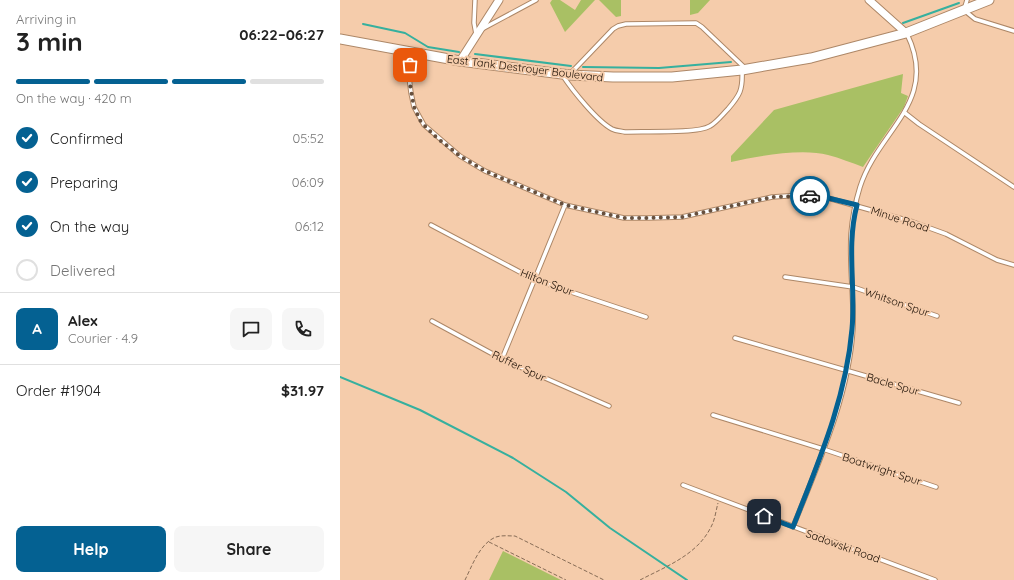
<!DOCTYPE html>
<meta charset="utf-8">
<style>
:root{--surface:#fff;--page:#f6f6f6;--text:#222;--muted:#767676;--line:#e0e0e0;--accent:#046192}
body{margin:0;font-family:Quicksand,sans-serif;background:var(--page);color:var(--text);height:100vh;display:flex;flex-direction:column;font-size:15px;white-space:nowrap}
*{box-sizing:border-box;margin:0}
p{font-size:13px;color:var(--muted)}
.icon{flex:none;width:22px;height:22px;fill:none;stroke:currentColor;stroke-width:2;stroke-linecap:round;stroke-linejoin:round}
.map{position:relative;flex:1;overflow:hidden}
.sheet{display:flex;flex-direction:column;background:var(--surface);width:340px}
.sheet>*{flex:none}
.pin{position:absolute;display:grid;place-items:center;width:34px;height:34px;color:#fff;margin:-17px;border-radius:8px;box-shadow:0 2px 6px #0006}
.courier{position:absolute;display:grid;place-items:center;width:40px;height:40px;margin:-20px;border:3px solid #046192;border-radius:50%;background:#fff;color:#222;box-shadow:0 1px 5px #0007}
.headline em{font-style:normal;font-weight:700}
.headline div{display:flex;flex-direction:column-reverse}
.headline{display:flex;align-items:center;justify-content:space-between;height:68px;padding:0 16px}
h1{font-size:26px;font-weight:700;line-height:30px}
.bar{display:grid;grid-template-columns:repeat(4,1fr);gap:6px 4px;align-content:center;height:48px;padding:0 16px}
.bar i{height:5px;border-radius:3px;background:var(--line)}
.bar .selected{background:var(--accent)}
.bar p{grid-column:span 4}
.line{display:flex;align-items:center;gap:10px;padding:0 16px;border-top:1px solid var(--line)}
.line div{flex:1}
.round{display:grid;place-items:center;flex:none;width:42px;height:42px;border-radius:8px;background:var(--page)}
ol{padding:0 16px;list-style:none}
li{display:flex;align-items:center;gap:12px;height:44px}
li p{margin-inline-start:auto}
li .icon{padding:4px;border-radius:50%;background:var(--accent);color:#fff;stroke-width:4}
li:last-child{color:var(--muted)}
li i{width:22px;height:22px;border:2px solid var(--line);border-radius:50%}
.action{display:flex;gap:8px;margin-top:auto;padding:8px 16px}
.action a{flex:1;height:46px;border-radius:8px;background:var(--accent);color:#fff;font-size:16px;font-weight:700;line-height:46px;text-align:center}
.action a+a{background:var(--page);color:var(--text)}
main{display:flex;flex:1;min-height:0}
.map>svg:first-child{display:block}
</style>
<main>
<section class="sheet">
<div class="headline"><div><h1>3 min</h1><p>Arriving in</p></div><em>06:22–06:27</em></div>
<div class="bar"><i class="selected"></i><i class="selected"></i><i class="selected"></i><i></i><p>On the way · 420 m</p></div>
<ol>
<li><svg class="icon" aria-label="check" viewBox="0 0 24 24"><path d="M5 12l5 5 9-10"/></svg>Confirmed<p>05:52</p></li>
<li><svg class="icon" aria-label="check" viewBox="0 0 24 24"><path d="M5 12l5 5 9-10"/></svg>Preparing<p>06:09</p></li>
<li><svg class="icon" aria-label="check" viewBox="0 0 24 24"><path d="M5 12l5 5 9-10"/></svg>On the way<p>06:12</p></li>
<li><i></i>Delivered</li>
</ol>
<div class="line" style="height:72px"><b class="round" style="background:var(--accent);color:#fff">A</b><div><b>Alex</b><p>Courier · 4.9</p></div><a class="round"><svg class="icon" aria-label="chat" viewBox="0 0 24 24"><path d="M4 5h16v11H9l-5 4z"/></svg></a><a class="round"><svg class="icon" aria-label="phone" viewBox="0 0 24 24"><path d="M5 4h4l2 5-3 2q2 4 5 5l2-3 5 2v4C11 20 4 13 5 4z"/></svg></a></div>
<div class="line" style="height:52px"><div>Order #1904</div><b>$31.97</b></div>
<div class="action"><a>Help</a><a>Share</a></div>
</section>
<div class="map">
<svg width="674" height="580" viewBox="0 0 674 580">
<rect width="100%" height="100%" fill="#f5ccab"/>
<path fill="#a9c064" d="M212,0H220L235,10L241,0H255L225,32L210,3Z
M259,0H281V16L276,17Z
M350,0H370L358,13L350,15Z
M563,74L561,93L568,96L564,107L523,167C512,163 500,158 488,155C462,148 417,156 391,162V156L434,110Z
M163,551L221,580H149Z"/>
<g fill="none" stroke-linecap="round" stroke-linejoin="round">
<path stroke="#36b09e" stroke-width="2" d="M563,23L619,3
M23,24L65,33L88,47L119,52
M135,54L231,66
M243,67L319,68L391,62
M0,377L80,410L173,458L226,492L270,528L347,580"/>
<g stroke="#ad8767" stroke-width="5.5">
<path id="service" d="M135,0L134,23L136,34
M627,0L624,10L635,19L674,31
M142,29L196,0
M71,53L69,77L71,93L74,107L84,125L120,156L145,171L225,205L284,218H308L342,217L432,197L462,195L488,198L573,222L606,234L657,260L674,265
M230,74L273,29L278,26L286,24L356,23L362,27L405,68
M223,76C233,91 257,121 272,129C276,131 280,131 285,132C303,131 357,134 370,126C377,122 382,115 388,109C400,95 403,90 402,70
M565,113L579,124L674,187
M91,225L195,280L306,317
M445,277L513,287L597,316
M92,321L162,359L269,406
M395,338L619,403
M162,359L225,205
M373,415L483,449L596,487
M343,485L595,580
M453,527C478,464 509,397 513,328C514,297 509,265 511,234C512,220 516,200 520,187C538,130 600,102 567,34"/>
</g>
<g stroke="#ad8767" stroke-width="9">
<path id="minor" d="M529,0L566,33
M120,61L159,0"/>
</g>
<g stroke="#ad8767" stroke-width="11">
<path id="tertiary" d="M0,39L120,61L230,75L273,77H332L402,70L471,58L566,33L649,0"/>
</g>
<path stroke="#876c56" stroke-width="1" stroke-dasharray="4 2" stroke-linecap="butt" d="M149,542L226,580
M125,580C132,566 140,543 156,537C162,535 169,536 175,536L264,580
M300,580C327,566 357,555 371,527C375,520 376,510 378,503"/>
<use href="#service" stroke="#fff" stroke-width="3.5"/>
<use href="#minor" stroke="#fff" stroke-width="7"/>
<use href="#tertiary" stroke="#fff" stroke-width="9"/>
</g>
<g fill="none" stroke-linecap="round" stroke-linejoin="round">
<path stroke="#67503e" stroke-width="4" stroke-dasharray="0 7.2" d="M70,65V85L74,107L81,122L96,137L120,156L145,171L225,205L284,218H308L342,217L432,197L470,196"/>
<path stroke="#046192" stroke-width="5" d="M424,516L453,527C478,463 506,399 512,329C516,288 506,246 517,205L488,198L470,196"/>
</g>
<g text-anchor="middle" stroke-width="4" stroke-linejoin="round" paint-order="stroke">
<g font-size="11" fill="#1b0e03" stroke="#f5ccab">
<text transform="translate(185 68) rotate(7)" y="4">East Tank Destroyer Boulevard</text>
<text transform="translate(560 219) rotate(18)" y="4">Minue Road</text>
<text transform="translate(207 282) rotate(21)" y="4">Hilton Spur</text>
<text transform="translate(557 302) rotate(19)" y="4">Whitson Spur</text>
<text transform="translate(179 366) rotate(25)" y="4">Ruffer Spur</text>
<text transform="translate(553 384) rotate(16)" y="4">Bacle Spur</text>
<text transform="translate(542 469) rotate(18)" y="4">Boatwright Spur</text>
<text transform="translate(503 546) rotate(20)" y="4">Sadowski Road</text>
</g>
</g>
</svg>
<div class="pin" style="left:70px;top:65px;background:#ea580c"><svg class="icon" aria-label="bag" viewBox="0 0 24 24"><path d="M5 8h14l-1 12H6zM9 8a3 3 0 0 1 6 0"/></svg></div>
<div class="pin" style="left:424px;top:516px;background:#1f2937"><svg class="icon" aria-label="home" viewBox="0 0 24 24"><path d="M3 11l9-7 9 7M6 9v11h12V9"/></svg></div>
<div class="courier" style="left:470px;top:196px"><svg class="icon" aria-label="car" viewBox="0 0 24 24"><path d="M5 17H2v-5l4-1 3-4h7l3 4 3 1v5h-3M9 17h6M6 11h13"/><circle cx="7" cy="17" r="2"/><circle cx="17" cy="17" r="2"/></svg></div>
</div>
</main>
